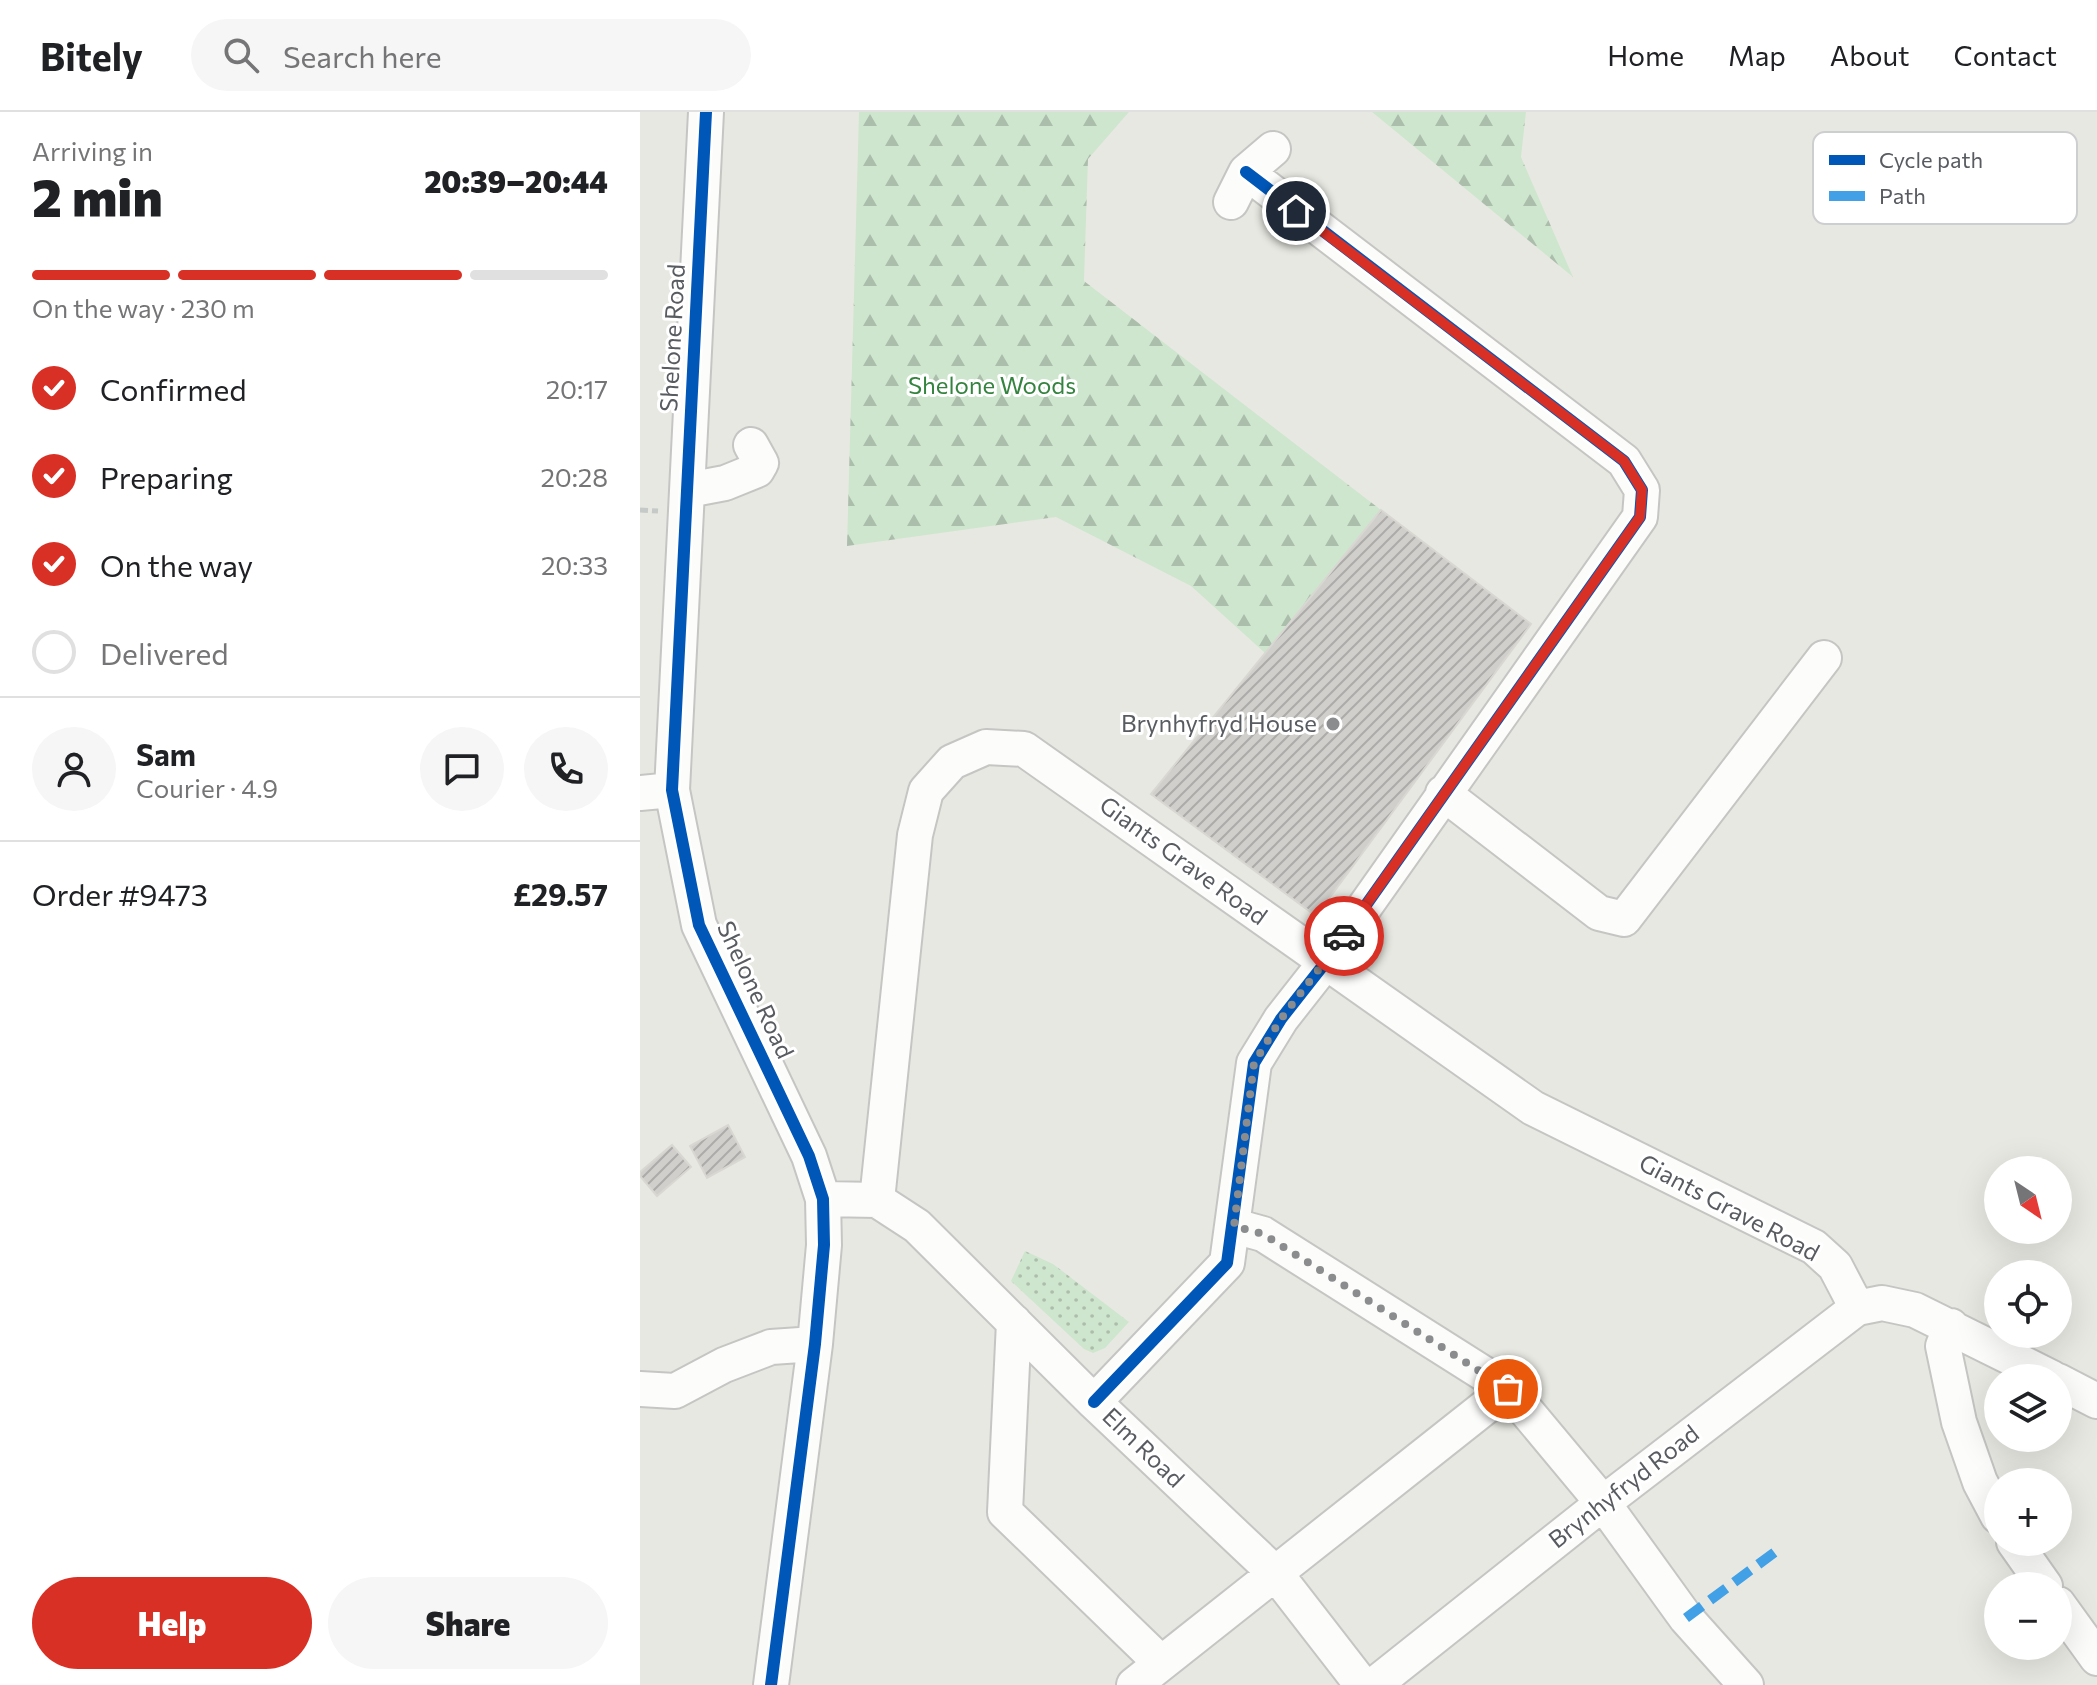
<!DOCTYPE html>
<meta charset="utf-8">
<style>
:root{--surface:#fff;--page:#f6f6f6;--text:#202124;--muted:#757577;--line:#e0e0e0;--accent:#d93025}
body{margin:0;font-family:Commissioner,sans-serif;background:var(--page);color:var(--text);height:100vh;display:flex;flex-direction:column;font-size:30px;white-space:nowrap}
*{box-sizing:border-box;margin:0}
p{font-size:26px;color:var(--muted)}
.icon{flex:none;width:44px;height:44px;fill:none;stroke:currentColor;stroke-width:2;stroke-linecap:round;stroke-linejoin:round}
.map{position:relative;flex:1;overflow:hidden}
.sheet{display:flex;flex-direction:column;background:var(--surface);width:640px}
.sheet>*{flex:none}
.needle{width:52px;rotate:145deg}
.buttons{position:absolute;left:1344px;top:1044px;display:grid;gap:16px}
.buttons a{display:grid;place-items:center;width:88px;height:88px;border-radius:50%;background:var(--surface);box-shadow:0 8px 32px #0002;font-size:40px}
.pin{position:absolute;display:grid;place-items:center;width:68px;height:68px;color:#fff;margin:-34px;border:4px solid #fff;border-radius:50%;box-shadow:0 2px 8px #0007}
.courier{position:absolute;display:grid;place-items:center;width:80px;height:80px;margin:-40px;border:6px solid #d93025;border-radius:50%;background:#fff;color:#222;box-shadow:0 2px 10px #0007}
.headline em{font-style:normal;font-weight:800}
.headline div{display:flex;flex-direction:column-reverse}
.headline{display:flex;align-items:center;justify-content:space-between;height:136px;padding:0 32px}
h1{font-size:52px;font-weight:800;line-height:60px}
.bar{display:grid;grid-template-columns:repeat(4,1fr);gap:12px 8px;align-content:center;height:96px;padding:0 32px}
.bar i{height:10px;border-radius:6px;background:var(--line)}
.bar .on{background:var(--accent)}
.bar p{grid-column:span 4}
.line{display:flex;align-items:center;gap:20px;padding:0 32px;border-top:2px solid var(--line)}
.line div{flex:1}
.round{display:grid;place-items:center;flex:none;width:84px;height:84px;border-radius:42px;background:var(--page)}
ol{padding:0 32px;list-style:none}
li{display:flex;align-items:center;gap:24px;height:88px}
li p{margin-inline-start:auto}
li .icon{padding:8px;border-radius:50%;background:var(--accent);color:#fff;stroke-width:4}
li:last-child{color:var(--muted)}
li i{width:44px;height:44px;border:4px solid var(--line);border-radius:50%}
.cta{display:flex;gap:16px;margin-top:auto;padding:16px 32px}
.cta a{flex:1;height:92px;border-radius:48px;background:var(--accent);color:#fff;font-size:32px;font-weight:800;line-height:92px;text-align:center}
.cta a+a{background:var(--page);color:var(--text)}
header{display:flex;align-items:center;gap:48px;box-sizing:border-box;height:112px;padding:0 40px;background:var(--surface);border-bottom:2px solid var(--line)}
header strong{font-size:38px}
nav{display:flex;gap:44px;margin-inline-start:auto;font-size:28px}
.search{width:560px;height:72px;background:var(--page);display:flex;align-items:center;gap:20px;box-sizing:border-box;padding:0 28px;border-radius:44px;color:var(--muted);font-size:30px}
main{display:flex;flex:1;min-height:0}
.map>svg:first-child{display:block}
</style>
<header>
<strong>Bitely</strong>
<div class="search"><svg class="icon" aria-label="search" viewBox="0 0 24 24"><circle cx="10" cy="10" r="6"/><path d="M15 15l6 6"/></svg>Search here</div>
<nav><a>Home</a><a>Map</a><a>About</a><a>Contact</a></nav>
</header>
<main>
<section class="sheet">
<div class="headline"><div><h1>2 min</h1><p>Arriving in</p></div><em>20:39–20:44</em></div>
<div class="bar"><i class="on"></i><i class="on"></i><i class="on"></i><i></i><p>On the way · 230 m</p></div>
<ol>
<li><svg class="icon" aria-label="check" viewBox="0 0 24 24"><path d="M5 12l5 5 9-10"/></svg>Confirmed<p>20:17</p></li>
<li><svg class="icon" aria-label="check" viewBox="0 0 24 24"><path d="M5 12l5 5 9-10"/></svg>Preparing<p>20:28</p></li>
<li><svg class="icon" aria-label="check" viewBox="0 0 24 24"><path d="M5 12l5 5 9-10"/></svg>On the way<p>20:33</p></li>
<li><i></i>Delivered</li>
</ol>
<div class="line" style="height:144px"><a class="round"><svg class="icon" aria-label="person" viewBox="0 0 24 24"><circle cx="12" cy="8" r="4"/><path d="M4 21q1-7 8-7t8 7"/></svg></a><div><b>Sam</b><p>Courier · 4.9</p></div><a class="round"><svg class="icon" aria-label="chat" viewBox="0 0 24 24"><path d="M4 5h16v11H9l-5 4z"/></svg></a><a class="round"><svg class="icon" aria-label="phone" viewBox="0 0 24 24"><path d="M5 4h4l2 5-3 2q2 4 5 5l2-3 5 2v4C11 20 4 13 5 4z"/></svg></a></div>
<div class="line" style="height:104px"><div>Order #9473</div><b>£29.57</b></div>
<div class="cta"><a>Help</a><a>Share</a></div>
</section>
<div class="map">
<svg width="1457" height="1573" viewBox="0 0 1457 1573">
<defs>
<pattern id="grass-dots" width="8" height="8" patternUnits="userSpaceOnUse" patternTransform="scale(2)"><rect width="8" height="8" fill="#cfe6ce"/><path d="M2 2h.1M6 6h.1" fill="none" stroke="#abbdab" stroke-width="1.8" stroke-linecap="round"/></pattern>
<pattern id="forest-firs" width="22" height="20" patternUnits="userSpaceOnUse" patternTransform="scale(2)"><rect width="22" height="20" fill="#cfe6ce"/><path d="M5 1l3.5 6h-7zM16 11l3.5 6h-7z" fill="#abbdab"/></pattern>
<pattern id="building-hatch" width="6" height="6" patternUnits="userSpaceOnUse" patternTransform="scale(2)"><rect width="6" height="6" fill="#d0cfcc"/><path d="M-1 1l2-2M0 6l6-6M5 7l2-2" fill="none" stroke="#acaba9"/></pattern>
</defs>
<rect width="100%" height="100%" fill="#e8e8e2"/>
<path fill="url(#grass-dots)" d="M385,1139L413,1152L489,1210L465,1236L453,1241L444,1237L371,1169Z"/>
<path fill="url(#forest-firs)" d="M219,0H489L448,47L444,169L741,398L625,541L551,474L416,405L207,434Z
M732,0H886L881,45L933,165Z"/>
<path fill="url(#building-hatch)" stroke="#d8d7d2" stroke-width="2" d="M741,398L891,512L676,804L511,682Z
M88,1013L105,1045L67,1066L50,1034Z
M32,1033L51,1055L17,1084L0,1064V1060Z"/>
<g fill="none" stroke-linecap="round" stroke-linejoin="round">
<g stroke="#c5c6c4" stroke-width="38">
<path id="minor" d="M66,0L32,678L59,813L169,1044L183,1087L184,1133L175,1232L131,1573
M591,90L606,60L633,37
M48,378L85,371L117,358L121,351L111,333
M0,681L32,678
M803,681L959,801L984,807L1184,546
M183,1087L237,1088L277,1114L454,1290L636,1462L722,1573
M237,1088L275,723L286,679L312,650L346,635L384,637L893,996L1174,1135L1195,1154L1217,1196
M594,1114L623,1122L868,1277L963,1391L1046,1506L1106,1573
M374,1210L365,1400L521,1551
M1311,1214L1303,1234L1319,1310L1340,1370L1358,1404
M1418,1269L1457,1289
M0,1277L35,1279L84,1253L131,1235L175,1232
M454,1290L587,1151L614,951L641,907L685,851L1000,405L1002,378L984,349L606,60
M1374,1430L1405,1474
M1418,1492L1457,1546
M494,1573L868,1277
M734,1573L963,1391L1217,1196L1242,1191L1275,1198L1412,1266"/>
</g>
<path stroke="#c5cac8" stroke-width="5" stroke-dasharray="8 4" stroke-linecap="butt" d="M0,398L18,399"/>
<use href="#minor" stroke="#fcfcfb" stroke-width="34"/>
<path stroke="#42a1e6" stroke-width="10" stroke-dasharray="20 10" stroke-linecap="butt" d="M1046,1506L1135,1440"/>
<g stroke="#fff" stroke-width="17">
<path id="cycleway" d="M66,0L32,678L59,813L169,1044L183,1087L184,1133L175,1232L131,1573
M454,1290L587,1151L614,951L641,907L685,851L1000,405L1002,378L984,349L606,60"/>
</g>
<use href="#cycleway" stroke="#0057b8" stroke-width="12"/>
</g>
<g fill="none" stroke-linecap="round" stroke-linejoin="round">
<path stroke="#8a8c8e" stroke-width="8" stroke-dasharray="0 14.4" d="M704,824L641,907L614,951L594,1114L623,1122L868,1277"/>
<path stroke="#d93025" stroke-width="10" d="M656,99L984,349L1002,378L1000,405L704,824"/>
</g>
<circle fill="#8a8c8e" stroke="#fff" stroke-width="3" cx="693" cy="612" r="8"/>
<g text-anchor="middle" stroke-width="6" stroke-linejoin="round" paint-order="stroke">
<g font-size="24" fill="#585b60" stroke="#fff">
<text transform="translate(33 226) rotate(-87)" y="8">Shelone Road</text>
<text transform="translate(543 749) rotate(36)" y="8">Giants Grave Road</text>
<text transform="translate(115 878) rotate(65)" y="8">Shelone Road</text>
<text transform="translate(1089 1096) rotate(28)" y="8">Giants Grave Road</text>
<text transform="translate(503 1336) rotate(44)" y="8">Elm Road</text>
<text transform="translate(984 1375) rotate(-38)" y="8">Brynhyfryd Road</text>
</g>
<g font-size="24" fill="#34833f" stroke="#fff">
<text x="352" y="282">Shelone Woods</text>
</g>
<g font-size="24" fill="#585b60" stroke="#fff" text-anchor="end">
<text x="677" y="620">Brynhyfryd House</text>
</g>
</g>
<rect x="1173" y="20" width="264" height="92" rx="12" fill="#fff" stroke="#cdcecf" stroke-width="2"/>
<rect x="1189" y="43" width="36" height="10" fill="#0057b8"/>
<rect x="1189" y="79" width="36" height="10" fill="#42a1e6"/>
<g font-size="22" fill="#585b60">
<text x="1239" y="56">Cycle path</text>
<text x="1239" y="92">Path</text>
</g>
</svg>
<div class="buttons">
<a><svg class="needle" viewBox="-14 -14 28 28"><path d="M0-13l5 13h-10z" fill="#e53935"/><path d="M0 13l5-13h-10z" fill="#757577"/></svg></a>
<a><svg class="icon" aria-label="locate" viewBox="0 0 24 24"><circle cx="12" cy="12" r="6"/><path d="M12 2v4M12 18v4M2 12h4M18 12h4"/></svg></a>
<a><svg class="icon" aria-label="layers" viewBox="0 0 24 24"><path d="M12 4l9 5-9 5-9-5zM3 14l9 5 9-5"/></svg></a>
<a>+</a>
<a>−</a>
</div>
<div class="pin" style="left:868px;top:1277px;background:#ea580c"><svg class="icon" aria-label="bag" viewBox="0 0 24 24"><path d="M5 8h14l-1 12H6zM9 8a3 3 0 0 1 6 0"/></svg></div>
<div class="pin" style="left:656px;top:99px;background:#1f2937"><svg class="icon" aria-label="home" viewBox="0 0 24 24"><path d="M3 11l9-7 9 7M6 9v11h12V9"/></svg></div>
<div class="courier" style="left:704px;top:824px"><svg class="icon" aria-label="car" viewBox="0 0 24 24"><path d="M5 17H2v-5l4-1 3-4h7l3 4 3 1v5h-3M9 17h6M6 11h13"/><circle cx="7" cy="17" r="2"/><circle cx="17" cy="17" r="2"/></svg></div>
</div>
</main>
